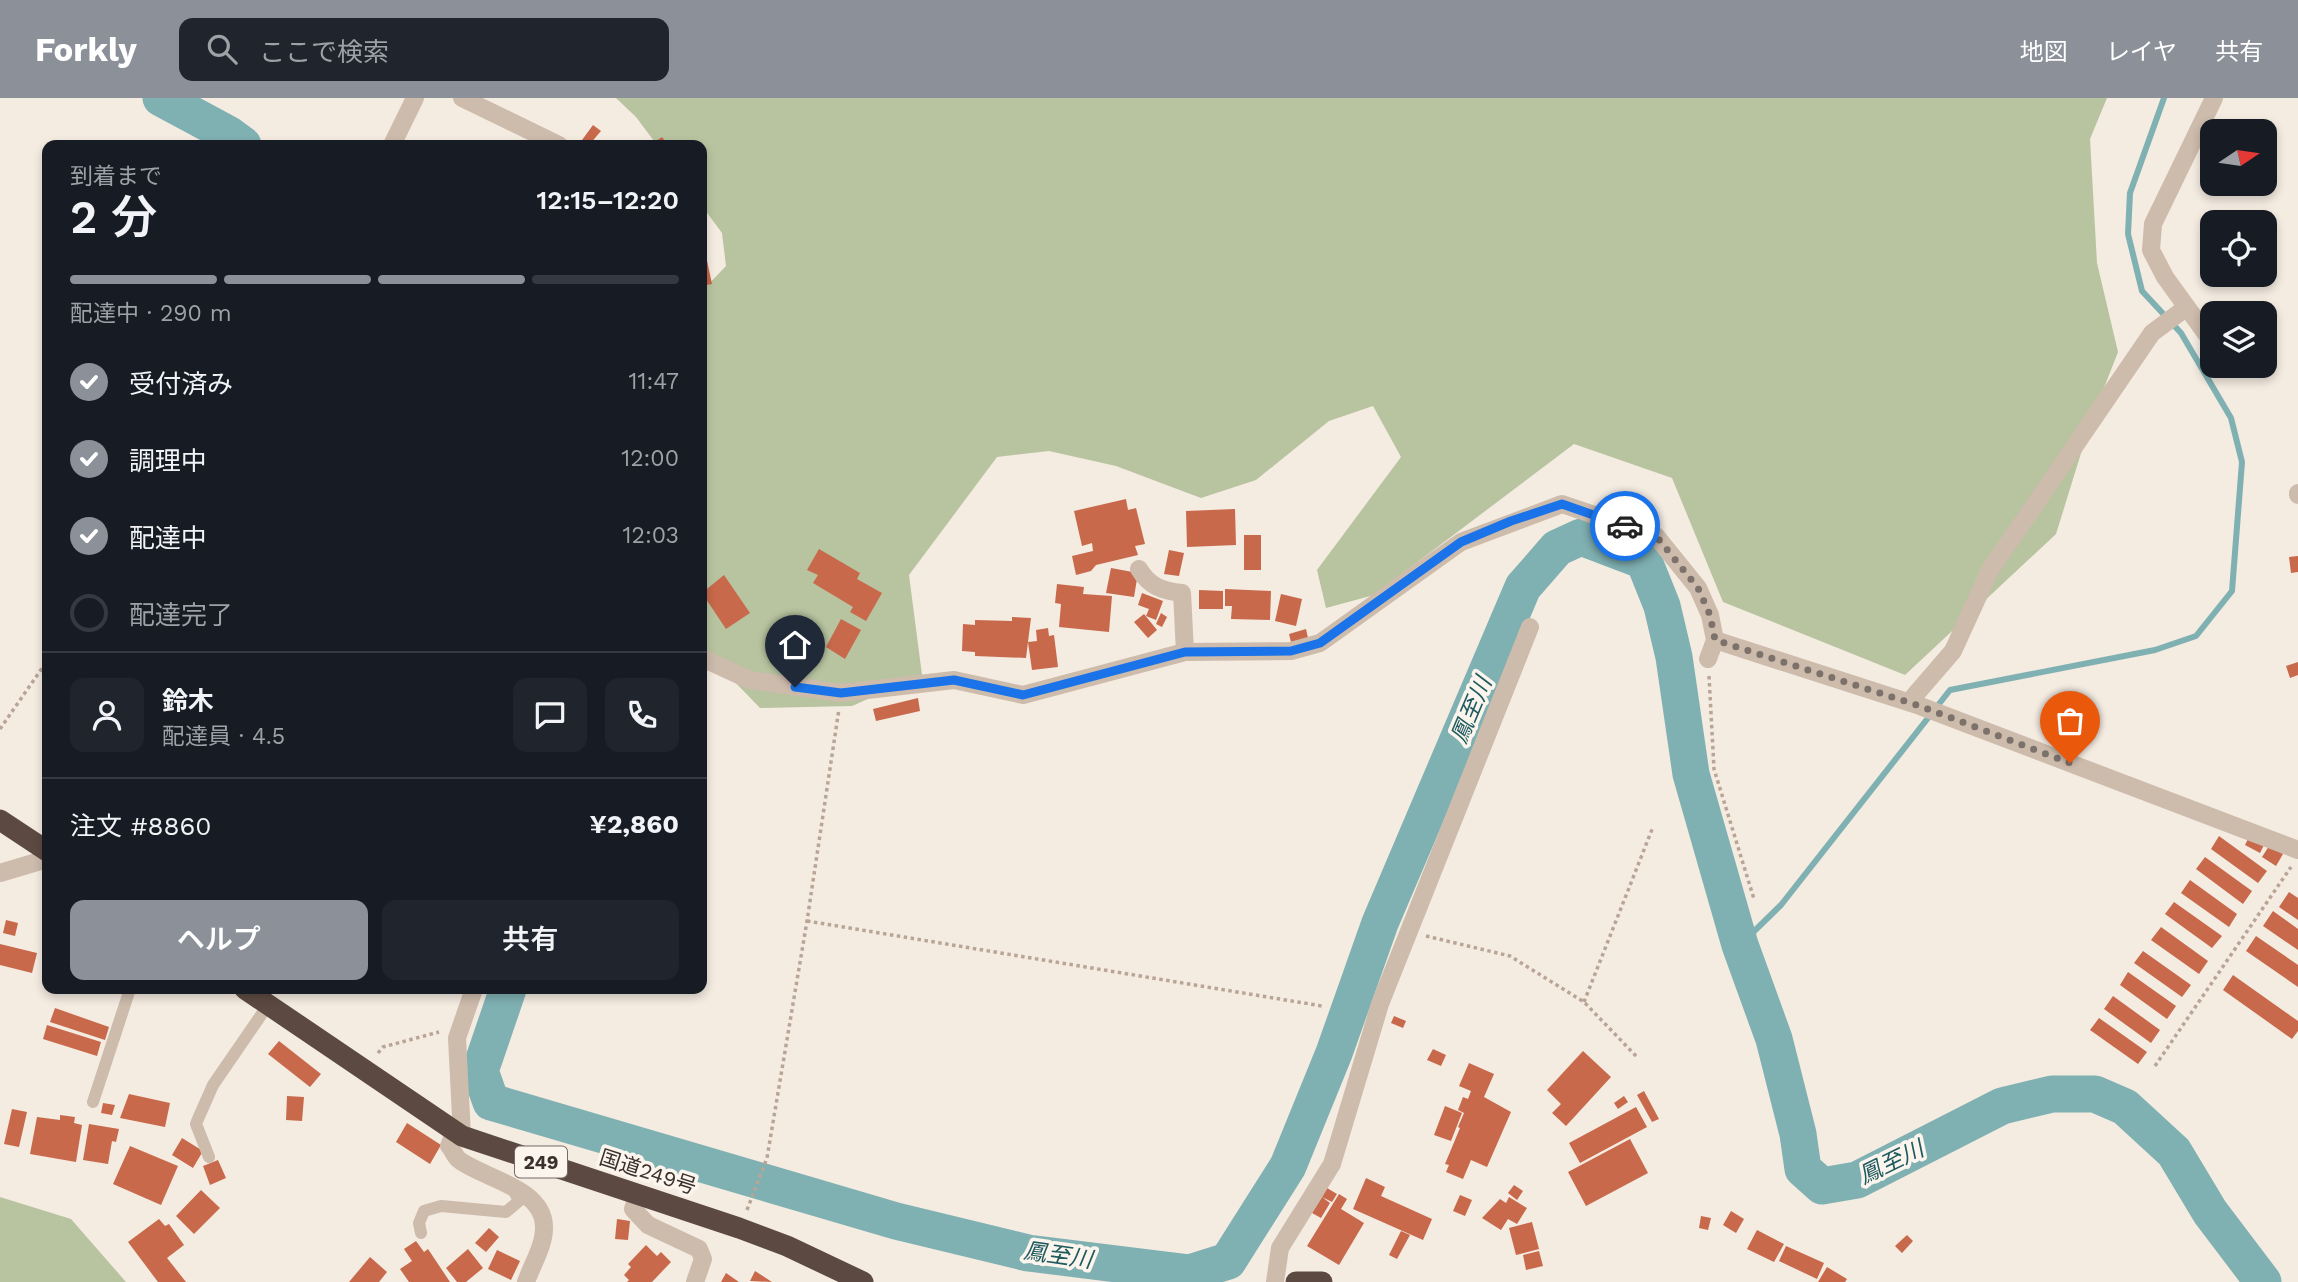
<!DOCTYPE html>
<html lang="ja">
<meta charset="utf-8">
<style>
:root{--surface:#171b24;--page:#20242c;--text:#f1f3f6;--muted:#9ea1a6;--line:#363941;--accent:#8c9099}
body{margin:0;font-family:"Work Sans","Noto Sans JP",sans-serif;background:var(--page);color:var(--text);height:100vh;display:flex;flex-direction:column;font-size:26px;white-space:nowrap}
*{box-sizing:border-box;margin:0}
p{font-size:23px;color:var(--muted)}
.icon{flex:none;width:38px;height:38px;fill:none;stroke:currentColor;stroke-width:2;stroke-linecap:round;stroke-linejoin:round}
.map{position:relative;flex:1;overflow:hidden}
.panel{position:absolute;left:42px;top:42px;width:665px;height:854px;display:flex;flex-direction:column;background:var(--surface);border-radius:14px;box-shadow:0 4px 10px #0003}
.panel>*{flex:none}
.needle{width:46px;rotate:77deg}
.fabs{position:absolute;left:2200px;top:21px;display:grid;gap:14px}
.fabs a{display:grid;place-items:center;width:77px;height:77px;border-radius:14px;background:var(--surface);box-shadow:0 4px 10px #0003;font-size:35px}
.pin{position:absolute;display:grid;place-items:center;width:60px;height:60px;color:#fff;margin:-72px -30px;border-radius:50% 50% 50% 0;rotate:-45deg;box-shadow:0 0 7px #0007}
.pin .icon{rotate:45deg}
.courier{position:absolute;display:grid;place-items:center;width:70px;height:70px;margin:-35px;border:5px solid #1a73e8;border-radius:50%;background:#fff;color:#222;box-shadow:0 2px 9px #0007}
.overview em{font-style:normal;font-weight:600}
.overview div{display:flex;flex-direction:column-reverse}
.overview{display:flex;align-items:center;justify-content:space-between;height:119px;padding:0 28px}
h1{font-size:46px;font-weight:600;line-height:52px}
.bar{display:grid;grid-template-columns:repeat(4,1fr);gap:10px 7px;align-content:center;height:84px;padding:0 28px}
.bar i{height:9px;border-radius:5px;background:var(--line)}
.bar .current{background:var(--accent)}
.bar p{grid-column:span 4}
.line{display:flex;align-items:center;gap:18px;padding:0 28px;border-top:2px solid var(--line)}
.line div{flex:1}
.round{display:grid;place-items:center;flex:none;width:74px;height:74px;border-radius:14px;background:var(--page)}
ol{padding:0 28px;list-style:none}
li{display:flex;align-items:center;gap:21px;height:77px}
li p{margin-inline-start:auto}
li .icon{padding:7px;border-radius:50%;background:var(--accent);color:#fff;stroke-width:4}
li:last-child{color:var(--muted)}
li i{width:38px;height:38px;border:4px solid var(--line);border-radius:50%}
.cta{display:flex;gap:14px;margin-top:auto;padding:14px 28px}
.cta a{flex:1;height:80px;border-radius:14px;background:var(--accent);color:#fff;font-size:28px;font-weight:600;line-height:80px;text-align:center}
.cta a+a{background:var(--page);color:var(--text)}
header{display:flex;align-items:center;gap:42px;box-sizing:border-box;height:98px;padding:0 35px;background:var(--accent);color:#fff}
header strong{font-size:33px}
nav{display:flex;gap:38px;margin-inline-start:auto;font-size:24px}
.search{width:490px;height:63px;background:var(--page);display:flex;align-items:center;gap:18px;box-sizing:border-box;padding:0 24px;border-radius:14px;color:var(--muted);font-size:26px}
.map>svg:first-child{display:block}
</style>
<header>
<strong>Forkly</strong>
<div class="search"><svg class="icon" aria-label="search" viewBox="0 0 24 24"><circle cx="10" cy="10" r="6"/><path d="M15 15l6 6"/></svg>ここで検索</div>
<nav><a>地図</a><a>レイヤ</a><a>共有</a></nav>
</header>
<div class="map">
<svg width="2298" height="1184" viewBox="0 0 2298 1184">
<rect width="100%" height="100%" fill="#f4ebe1"/>
<path fill="#b8c4a0" d="M616,0H2107L2090,41L2097,165L2118,254L2091,323L2056,436L1905,577L1723,504L1672,380L1574,346L1374,497L1326,510L1317,472L1401,359L1373,308L1329,323L1256,382L1201,400L1116,368L1049,353L997,359L909,477L922,577L852,608L760,610L702,550V193L726,168L722,135L702,108V47H657L636,19Z
M0,1099L71,1121L126,1184H0Z"/>
<g fill="none" stroke-linecap="round" stroke-linejoin="round">
<path stroke="#7fb0b2" stroke-width="6" d="M1740,847L1781,807L1950,592L2155,552L2196,538L2232,493L2242,364L2231,320L2181,235L2142,193L2128,136L2130,95L2164,0"/>
<path stroke="#7fb0b2" stroke-width="37" d="M161,0L228,36L243,47
M508,891L480,973L491,1004L896,1123L1028,1155L1190,1175L1228,1163L1288,1068L1334,955L1380,825L1523,489L1557,450L1581,439L1644,463L1662,508L1674,559L1691,676L1740,847L1774,941L1798,1036L1803,1071L1822,1088L1857,1082L2002,1008L2052,996H2095L2125,1009L2174,1054L2210,1114L2263,1184"/>
</g>
<path fill="#c8694b" d="M593,27L601,33L589,47L582,42Z
M662,39L668,47H650Z
M702,139L712,186L702,188Z
M1126,401L1128,412L1136,410L1145,446L1135,448L1138,457L1096,467L1091,473L1076,477L1072,458L1093,453L1092,445L1082,448L1074,413Z
M1235,411L1236,447L1187,449L1186,413Z
M1244,437H1261V472H1244Z
M819,451L860,475L857,481L882,495L866,523L850,514L853,509L813,485L818,477L807,472Z
M1169,452L1184,455L1179,478L1164,476Z
M2298,458V474L2291,475L2289,459Z
M1111,470L1138,475L1134,499L1106,495Z
M724,477L750,515L726,531L702,495Z
M1057,486L1084,489L1083,496L1112,498L1109,534L1059,529L1061,506L1055,505Z
M1225,491L1271,493L1270,522L1231,521L1232,508H1225Z
M1199,492L1223,493V511H1199Z
M1142,495L1163,503L1156,522L1146,518L1149,511L1138,507Z
M1281,496L1302,501L1296,528L1275,523Z
M1161,515L1167,519L1162,529L1156,526Z
M1144,516L1157,532L1148,540L1134,524Z
M1012,519L1031,520L1026,560L975,558V554L962,553L963,526L975,527V522L1012,523Z
M841,521L861,532L845,561L826,549Z
M1048,530L1049,538L1054,537L1058,569L1032,572L1028,544L1037,543L1036,532Z
M1306,531L1308,540L1291,544L1289,536Z
M2298,564V577L2290,580L2286,568Z
M918,600L920,613L876,623L873,611Z
M2250,737L2265,745L2260,755L2245,747Z
M2219,738L2267,773L2258,785L2211,751Z
M2269,748L2283,756L2276,768L2262,759Z
M2205,759L2252,793L2243,806L2196,771Z
M2190,782L2237,816L2229,829L2181,795Z
M2289,794L2298,800V822L2279,809Z
M2174,804L2222,838L2212,850L2165,816Z
M2273,813L2298,831V852L2263,828Z
M6,822L18,825L15,838L3,835Z
M2161,829L2208,863L2199,876L2151,842Z
M2256,838L2298,867V889L2246,853Z
M0,846L37,855L32,875L0,867Z
M2143,853L2191,887L2182,899L2134,865Z
M2128,874L2176,908L2167,921L2120,887Z
M2233,877L2298,923V933L2292,941L2223,892Z
M2113,898L2160,932L2151,945L2104,911Z
M55,910L109,929L105,942L50,924Z
M1394,918L1406,923L1403,930L1391,925Z
M2099,920L2147,954L2138,966L2090,932Z
M47,927L101,944L97,958L43,941Z
M279,943L321,976L310,989L268,956Z
M1433,951L1446,957L1441,968L1427,962Z
M1583,953L1611,979L1566,1028L1552,1015L1561,1006L1547,992Z
M1469,965L1494,976L1484,999L1511,1014L1487,1069L1471,1062L1463,1081L1446,1074L1449,1067L1445,1066L1460,1030L1458,1029L1464,1015L1458,1012L1463,999L1468,1001L1471,993L1459,988Z
M1644,993L1659,1021L1652,1024L1637,997Z
M129,996L170,1005L165,1029L120,1020Z
M287,998L304,999L302,1023L286,1022Z
M1624,998L1628,1004L1618,1011L1614,1005Z
M103,1005L115,1007L112,1017L101,1015Z
M1445,1008L1462,1015L1451,1043L1434,1037Z
M1636,1009L1647,1029L1580,1065L1569,1045Z
M12,1011L27,1014L19,1049L4,1046Z
M60,1017L75,1019L74,1025L82,1027L76,1064L30,1056L37,1019L60,1022Z
M407,1025L441,1047L430,1066L396,1044Z
M89,1026L119,1031L116,1044L112,1043L108,1066L83,1062Z
M182,1040L203,1053L193,1070L172,1057Z
M1630,1041L1648,1075L1586,1108L1568,1074Z
M130,1048L178,1068L161,1107L113,1086Z
M218,1062L226,1080L210,1087L203,1068Z
M1366,1080L1385,1089L1381,1098L1432,1121L1423,1142L1353,1111Z
M1514,1087L1523,1093L1517,1102L1508,1095Z
M1327,1090L1337,1096L1332,1104L1322,1099Z
M201,1092L220,1110L194,1136L176,1118Z
M1339,1096L1347,1101L1341,1111L1364,1125L1339,1167L1307,1148Z
M1460,1097L1472,1102L1465,1118L1453,1113Z
M1322,1099L1330,1105L1321,1120L1312,1115Z
M1509,1099L1527,1110L1517,1126L1508,1121L1501,1132L1482,1120L1500,1101L1506,1105Z
M1731,1113L1744,1121L1736,1135L1723,1127Z
M1701,1118L1711,1120L1708,1132L1699,1130Z
M159,1121L165,1128L169,1126L184,1147L167,1160L186,1184H158L128,1144Z
M617,1121L630,1123L628,1142L615,1141Z
M1532,1124L1539,1151L1516,1157L1509,1130Z
M489,1130L499,1139L486,1154L475,1145Z
M1757,1132L1784,1146L1774,1164L1747,1151Z
M1401,1133L1410,1137L1397,1161L1389,1157Z
M1907,1137L1913,1143L1902,1155L1895,1148Z
M416,1143L424,1154L428,1151L450,1184H409L400,1171L412,1163L404,1151Z
M646,1147L657,1158L661,1154L671,1164L652,1184H627L629,1182L624,1177L631,1169L628,1166Z
M1786,1148L1824,1165L1817,1181L1779,1163Z
M468,1151L483,1170L466,1184H457L446,1170Z
M497,1152L520,1163L511,1182L488,1171Z
M1539,1153L1543,1168L1526,1172L1523,1157Z
M370,1159L387,1174L379,1184H349Z
M1827,1169L1847,1181L1845,1184H1818Z
M755,1173L772,1184L750,1183Z
M726,1175L739,1184H721Z"/>
<g fill="none" stroke-linecap="round" stroke-linejoin="round">
<path stroke="#b9a596" stroke-width="3.5" stroke-dasharray="3.5 3.5" stroke-linecap="butt" d="M1709,578L1714,671L1754,801
M0,631L47,563
M807,823L1322,908
M1426,838L1510,858L1584,904L1637,959
M1584,904L1653,729
M378,955L383,949L439,934
M2155,968L2291,769
M747,1112L767,1060L807,823L839,611"/>
<path stroke="#cdbbac" stroke-width="12" d="M93,1004L130,891
M209,1059L196,1026L198,1021L213,987L268,907
M421,1135L419,1125L424,1113L441,1108L506,1114L519,1103L513,1091"/>
<path stroke="#cdbbac" stroke-width="18" d="M462,0L559,47
M392,47L415,0
M2212,244L2165,179L2151,152L2153,126L2214,0
M2298,395V397
M1139,471C1149,488 1162,493 1182,495L1185,554
M702,560L750,582L841,595L954,582L1023,597L1185,554L1291,553L1320,545L1461,444L1562,406L1656,438L1698,490L1710,517L1715,542
M1708,561L1715,542L1920,608L2298,752
M1909,604L1953,553L1990,472L2152,235L2187,209
M0,775L47,761
M455,1033L449,1048C452,1051 455,1058 458,1061C481,1080 543,1089 544,1128C545,1146 532,1167 526,1184
M462,1038L457,940L474,891
M638,1096L633,1111L648,1127L699,1151L703,1161L695,1184
M1275,1184L1280,1150L1332,1066L1380,906L1530,529"/>
<path stroke="#5c4a42" stroke-width="21" d="M0,722L47,753
M245,891L462,1038L739,1130L787,1148L863,1184
M1296,1184H1322"/>
</g>
<g fill="none" stroke-linecap="round" stroke-linejoin="round">
<path stroke="#7c716b" stroke-width="7" stroke-dasharray="0 12.6" d="M1625,428L1656,438L1698,490L1710,517L1715,542L1920,608L2070,665"/>
<path stroke="#1a73e8" stroke-width="9" d="M795,589L841,595L954,582L1023,597L1185,554L1291,553L1320,545L1461,444L1511,423L1562,406L1625,428"/>
</g>
<g text-anchor="middle" stroke-width="7" stroke-linejoin="round" paint-order="stroke">
<rect fill="#fbf5ee" stroke="#756b66" stroke-width="2" x="515" y="1048.5" width="52" height="31" rx="5"/>
<g font-size="19" font-weight="bold" fill="#3b302b">
<text x="541" y="1071">249</text>
</g>
<g font-size="21" fill="#3b302b" stroke="#fbf5ee">
<text transform="translate(648 1074) rotate(18)" y="7">国道249号</text>
</g>
<g font-size="23" font-style="italic" fill="#1f5a5e" stroke="#fbf5ee">
<text transform="translate(1471 612) rotate(-67)" y="8">鳳至川</text>
<text transform="translate(1891 1064) rotate(-26)" y="8">鳳至川</text>
<text transform="translate(1058 1157) rotate(8)" y="8">鳳至川</text>
</g>
</g>
</svg>
<div class="fabs">
<a><svg class="needle" viewBox="-14 -14 28 28"><path d="M0-13l5 13h-10z" fill="#e53935"/><path d="M0 13l5-13h-10z" fill="#9ea1a6"/></svg></a>
<a><svg class="icon" aria-label="locate" viewBox="0 0 24 24"><circle cx="12" cy="12" r="6"/><path d="M12 2v4M12 18v4M2 12h4M18 12h4"/></svg></a>
<a><svg class="icon" aria-label="layers" viewBox="0 0 24 24"><path d="M12 4l9 5-9 5-9-5zM3 14l9 5 9-5"/></svg></a>
</div>
<div class="pin" style="left:2070px;top:665px;background:#ea580c"><svg class="icon" aria-label="bag" viewBox="0 0 24 24"><path d="M5 8h14l-1 12H6zM9 8a3 3 0 0 1 6 0"/></svg></div>
<div class="pin" style="left:795px;top:589px;background:#1f2937"><svg class="icon" aria-label="home" viewBox="0 0 24 24"><path d="M3 11l9-7 9 7M6 9v11h12V9"/></svg></div>
<div class="courier" style="left:1625px;top:428px"><svg class="icon" aria-label="car" viewBox="0 0 24 24"><path d="M5 17H2v-5l4-1 3-4h7l3 4 3 1v5h-3M9 17h6M6 11h13"/><circle cx="7" cy="17" r="2"/><circle cx="17" cy="17" r="2"/></svg></div>
<section class="panel">
<div class="overview"><div><h1>2 分</h1><p>到着まで</p></div><em>12:15–12:20</em></div>
<div class="bar"><i class="current"></i><i class="current"></i><i class="current"></i><i></i><p>配達中 · 290 m</p></div>
<ol>
<li><svg class="icon" aria-label="check" viewBox="0 0 24 24"><path d="M5 12l5 5 9-10"/></svg>受付済み<p>11:47</p></li>
<li><svg class="icon" aria-label="check" viewBox="0 0 24 24"><path d="M5 12l5 5 9-10"/></svg>調理中<p>12:00</p></li>
<li><svg class="icon" aria-label="check" viewBox="0 0 24 24"><path d="M5 12l5 5 9-10"/></svg>配達中<p>12:03</p></li>
<li><i></i>配達完了</li>
</ol>
<div class="line" style="height:126px"><a class="round"><svg class="icon" aria-label="person" viewBox="0 0 24 24"><circle cx="12" cy="8" r="4"/><path d="M4 21q1-7 8-7t8 7"/></svg></a><div><b>鈴木</b><p>配達員 · 4.5</p></div><a class="round"><svg class="icon" aria-label="chat" viewBox="0 0 24 24"><path d="M4 5h16v11H9l-5 4z"/></svg></a><a class="round"><svg class="icon" aria-label="phone" viewBox="0 0 24 24"><path d="M5 4h4l2 5-3 2q2 4 5 5l2-3 5 2v4C11 20 4 13 5 4z"/></svg></a></div>
<div class="line" style="height:91px"><div>注文 #8860</div><b>¥2,860</b></div>
<div class="cta"><a>ヘルプ</a><a>共有</a></div>
</section>
</div>
